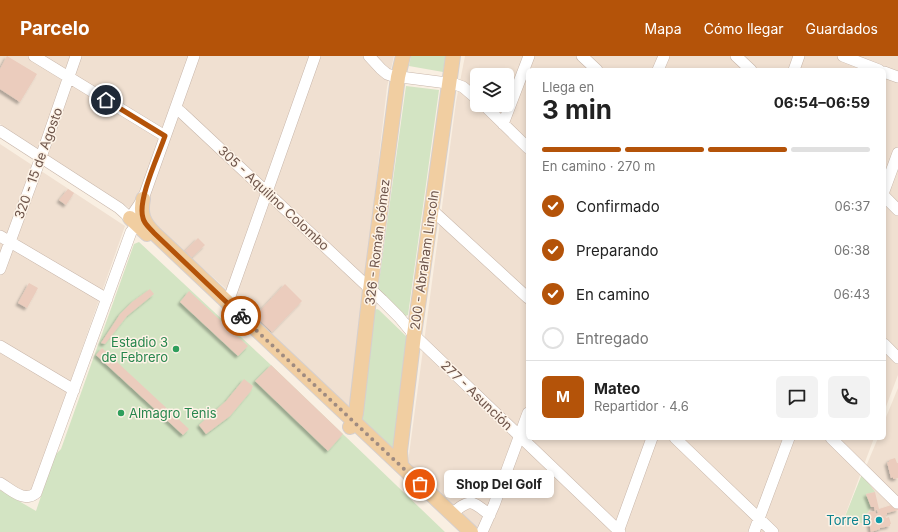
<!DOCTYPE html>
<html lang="es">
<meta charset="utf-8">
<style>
:root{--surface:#fff;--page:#f2f2f2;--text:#222;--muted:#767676;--line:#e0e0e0;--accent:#b45309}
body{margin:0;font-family:Inter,sans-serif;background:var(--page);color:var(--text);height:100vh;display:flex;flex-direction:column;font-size:15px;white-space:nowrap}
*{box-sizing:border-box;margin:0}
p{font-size:13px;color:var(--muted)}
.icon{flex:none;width:22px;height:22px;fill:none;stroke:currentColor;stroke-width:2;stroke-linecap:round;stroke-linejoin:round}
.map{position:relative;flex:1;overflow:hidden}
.side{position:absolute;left:526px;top:12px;width:360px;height:372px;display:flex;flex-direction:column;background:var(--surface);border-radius:6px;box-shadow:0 2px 6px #0003}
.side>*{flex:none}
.fabs{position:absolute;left:470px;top:12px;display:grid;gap:8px}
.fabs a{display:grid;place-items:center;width:44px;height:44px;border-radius:6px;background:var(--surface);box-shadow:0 2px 6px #0003;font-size:20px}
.pin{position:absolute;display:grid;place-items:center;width:34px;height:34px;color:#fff;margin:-17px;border:2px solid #fff;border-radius:50%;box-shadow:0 1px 4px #0007}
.courier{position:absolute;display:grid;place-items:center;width:40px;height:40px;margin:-20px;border:3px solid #b45309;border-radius:50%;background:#fff;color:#222;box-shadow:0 1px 5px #0007}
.bubble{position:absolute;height:28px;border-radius:6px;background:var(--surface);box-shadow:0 2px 6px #0003;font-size:13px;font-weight:700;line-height:28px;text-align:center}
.headline em{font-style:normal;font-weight:700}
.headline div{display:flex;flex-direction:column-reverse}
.headline{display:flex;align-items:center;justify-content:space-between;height:68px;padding:0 16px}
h1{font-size:26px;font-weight:700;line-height:30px}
.bar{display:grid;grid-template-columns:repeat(4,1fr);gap:6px 4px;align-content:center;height:48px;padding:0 16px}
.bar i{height:5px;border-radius:3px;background:var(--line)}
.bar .active{background:var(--accent)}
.bar p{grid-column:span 4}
.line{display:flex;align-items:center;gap:10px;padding:0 16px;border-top:1px solid var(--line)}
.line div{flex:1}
.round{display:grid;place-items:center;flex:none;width:42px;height:42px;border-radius:6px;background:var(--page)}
ol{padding:0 16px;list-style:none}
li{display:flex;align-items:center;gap:12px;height:44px}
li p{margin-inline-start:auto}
li .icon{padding:4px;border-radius:50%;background:var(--accent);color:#fff;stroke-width:4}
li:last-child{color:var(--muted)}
li i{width:22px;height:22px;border:2px solid var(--line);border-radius:50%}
header{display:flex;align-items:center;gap:24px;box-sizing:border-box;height:56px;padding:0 20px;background:var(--accent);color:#fff}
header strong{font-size:19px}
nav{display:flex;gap:22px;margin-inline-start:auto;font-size:14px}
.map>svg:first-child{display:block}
</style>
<header>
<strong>Parcelo</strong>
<nav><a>Mapa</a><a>Cómo llegar</a><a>Guardados</a></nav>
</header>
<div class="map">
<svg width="898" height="476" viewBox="0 0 898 476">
<defs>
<filter id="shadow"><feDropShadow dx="-2.5" dy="2.5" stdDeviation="1" flood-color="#0004"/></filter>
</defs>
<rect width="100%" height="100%" fill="#f9efe2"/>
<path fill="#f0e0d1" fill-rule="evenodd" d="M0,0H394L387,31L351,348L347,350L223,230L148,164L0,68Z
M465,0H898V319L884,356V14H528V382H874L843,465L878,382H884V366L898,332V476H478L411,413L408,406L456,46ZM477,19H507V49H477Z
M0,88L125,170L32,435L26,438L0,424Z"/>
<path fill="#d3e4c3" d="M411,0H446L443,16L409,10Z
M406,30L439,34L408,259L403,261L378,233Z
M139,186L271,309L445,476H0V434L36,455L55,399L61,393L134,188Z
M377,253L379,254L405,279L408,283L394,394L360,364L375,254Z
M862,418L875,436L866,438L871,451L862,467L843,466Z"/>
<path fill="#ebccbd" filter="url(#shadow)" d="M7,0L37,18L20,46L0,33V13Z
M68,133L74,137L66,149L59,144Z
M198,182L205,189L191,202L185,195Z
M29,227L38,232L27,252L18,247Z
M285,228L302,245L272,276L255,260Z
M150,233L154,238L127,260L105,288L101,287L120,258L132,246Z
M189,235L248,290L238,300L180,246Z
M102,292L189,373L183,379L96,299Z
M271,309L343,378L328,395L255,325Z
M244,323L253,330L251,335L230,360L206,378L199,369L226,345Z
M895,402L897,407H898V422L893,423V421L891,422L887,406H889V404Z
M875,436L879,453L898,447V454L887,457V459H885L886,462L889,461L891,468H890V470L880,472V473L871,476L867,457L875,455L876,458L878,457L877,453L875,455L874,451H871L866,438Z"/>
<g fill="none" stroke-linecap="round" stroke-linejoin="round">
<g stroke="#c8b6aa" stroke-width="12">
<path id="minor" d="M34,0L165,80
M369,0L381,13L387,18L393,20L455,28L463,31L477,43
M582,0L597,14
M736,0L751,14
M843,0L879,14
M658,14L664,0
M794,14L799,0
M884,16L898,21
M484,49L528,92
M176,52L182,57L382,244L399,261L414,279L620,476
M503,68L529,0
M0,75L119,152L130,162L143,143L194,0
M884,135L898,97
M884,140L898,154
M432,154L528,242
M0,180L107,243
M0,213L41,101L76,0
M228,246L315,0
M884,288L898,302
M0,290L74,334
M675,382L773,476
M831,382L897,447
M0,427C12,434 24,447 36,437L131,176L137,169
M451,458C472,442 470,444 490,459
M482,476L494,449L528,357
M618,476L652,382
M754,476L789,382"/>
</g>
<g stroke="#d6cfcd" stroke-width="16">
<path id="major" d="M143,143C140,158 143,166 154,177L471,476
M130,162L147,178
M350,371L354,365L356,357L370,234L398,21L403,0
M401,409L400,395L414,279L453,0"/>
</g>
<use href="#minor" stroke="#fff" stroke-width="11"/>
<use href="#major" stroke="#f1cea1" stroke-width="14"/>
</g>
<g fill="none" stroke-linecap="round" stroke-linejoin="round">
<path stroke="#9f8b80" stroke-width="4" stroke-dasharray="0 7.2" d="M241,260L420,428"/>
<path stroke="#b45309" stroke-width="5" d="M106,44L165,80C159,98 137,144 143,162C144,168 150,172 154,177L241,260"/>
</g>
<g fill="#2e9e5b" stroke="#fdf3e7" stroke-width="1.5">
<circle cx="176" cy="293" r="4"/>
<circle cx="121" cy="357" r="4"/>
</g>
<circle fill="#0f9aa8" stroke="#fdf3e7" stroke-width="1.5" cx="879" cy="464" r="4"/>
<g text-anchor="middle" stroke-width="3" stroke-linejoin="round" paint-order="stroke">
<g font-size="13" fill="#6e554b" stroke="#fdf3e7">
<text transform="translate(38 107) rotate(-70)" y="5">320 - 15 de Agosto</text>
<text transform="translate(274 142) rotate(43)" y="5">305 - Aquilino Colombo</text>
<text transform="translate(377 186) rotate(-83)" y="5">326 - Román Gómez</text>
<text transform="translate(424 204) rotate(-82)" y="5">200 - Abraham Lincoln</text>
<text transform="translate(477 339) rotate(44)" y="5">277 - Asunción</text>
</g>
<g font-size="13" fill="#27864d" stroke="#fdf3e7" text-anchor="end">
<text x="168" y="291">Estadio 3<tspan x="168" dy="15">de Febrero</tspan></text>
<text x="129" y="362" text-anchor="start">Almagro Tenis</text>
</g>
<g font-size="13" fill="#0d838f" stroke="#fdf3e7" text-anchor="end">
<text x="871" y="469">Torre B</text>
</g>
</g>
</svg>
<div class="fabs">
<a><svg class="icon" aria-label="layers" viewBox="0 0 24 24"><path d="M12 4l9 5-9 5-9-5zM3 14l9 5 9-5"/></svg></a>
</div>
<div class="pin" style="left:420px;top:428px;background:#ea580c"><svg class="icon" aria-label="bag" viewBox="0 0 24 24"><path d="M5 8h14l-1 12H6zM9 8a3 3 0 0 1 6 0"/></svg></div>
<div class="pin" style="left:106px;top:44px;background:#1f2937"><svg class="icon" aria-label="home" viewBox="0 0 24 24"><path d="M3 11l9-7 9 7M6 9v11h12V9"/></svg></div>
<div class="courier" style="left:241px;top:260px"><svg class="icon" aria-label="bike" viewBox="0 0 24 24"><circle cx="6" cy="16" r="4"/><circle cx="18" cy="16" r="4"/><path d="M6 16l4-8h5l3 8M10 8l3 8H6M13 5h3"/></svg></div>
<div class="bubble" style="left:444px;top:414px;width:110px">Shop Del Golf</div>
<section class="side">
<div class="headline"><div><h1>3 min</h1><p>Llega en</p></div><em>06:54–06:59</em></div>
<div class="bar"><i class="active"></i><i class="active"></i><i class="active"></i><i></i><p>En camino · 270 m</p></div>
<ol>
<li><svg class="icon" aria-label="check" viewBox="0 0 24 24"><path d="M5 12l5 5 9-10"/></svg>Confirmado<p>06:37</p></li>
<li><svg class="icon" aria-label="check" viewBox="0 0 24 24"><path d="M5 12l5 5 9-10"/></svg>Preparando<p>06:38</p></li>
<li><svg class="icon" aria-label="check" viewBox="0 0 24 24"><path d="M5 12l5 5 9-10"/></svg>En camino<p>06:43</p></li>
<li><i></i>Entregado</li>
</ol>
<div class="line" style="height:72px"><b class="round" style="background:var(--accent);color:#fff">M</b><div><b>Mateo</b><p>Repartidor · 4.6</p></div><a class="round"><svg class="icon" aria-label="chat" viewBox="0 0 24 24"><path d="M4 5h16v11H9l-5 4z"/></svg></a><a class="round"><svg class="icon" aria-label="phone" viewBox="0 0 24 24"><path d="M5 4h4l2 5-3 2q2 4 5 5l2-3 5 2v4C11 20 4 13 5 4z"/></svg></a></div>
</section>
</div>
